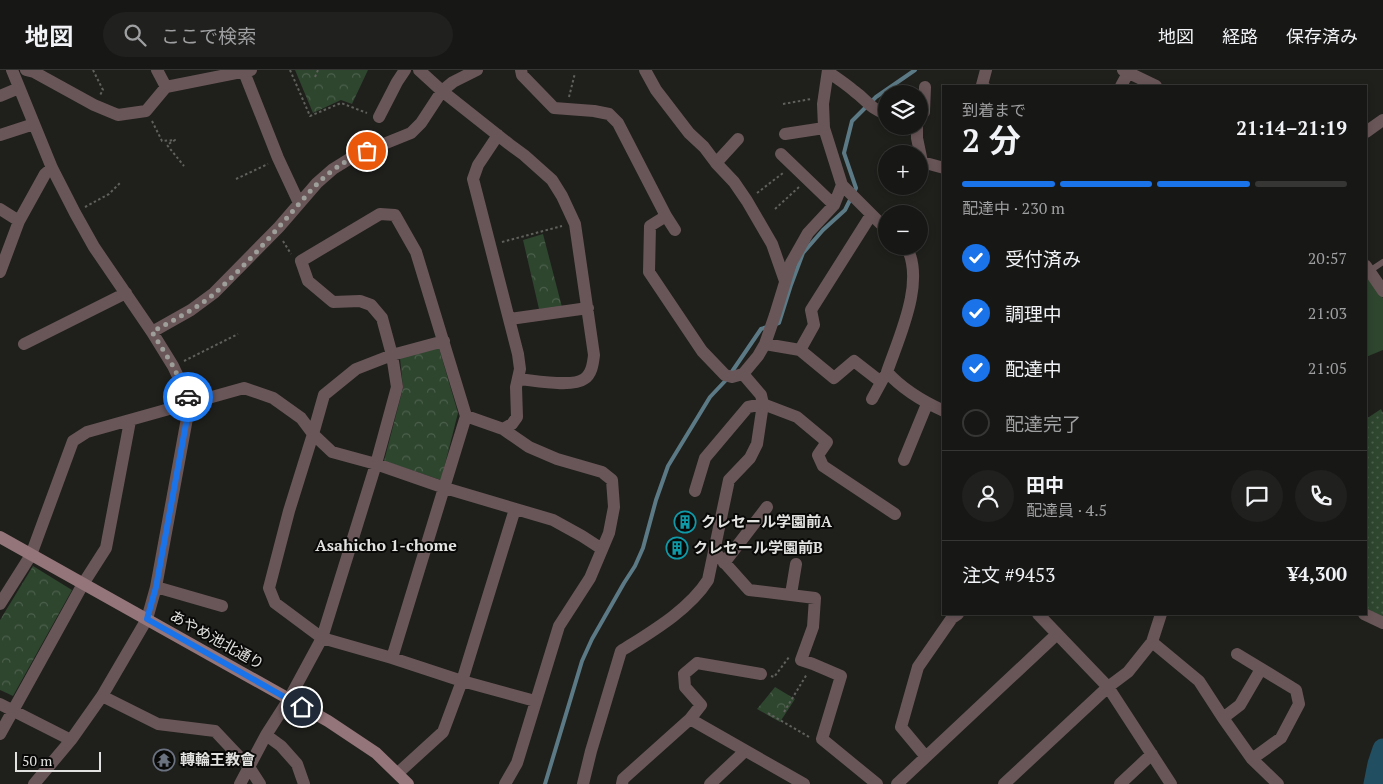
<!DOCTYPE html>
<html lang="ja">
<meta charset="utf-8">
<style>
:root{--surface:#171715;--page:#20201e;--text:#f1f3f6;--muted:#9e9fa0;--line:#363634;--accent:#1a73e8}
body{margin:0;font-family:"PT Serif","Noto Sans JP",serif;background:var(--page);color:var(--text);height:100vh;display:flex;flex-direction:column;font-size:19px;white-space:nowrap}
*{box-sizing:border-box;margin:0}
p{font-size:16px;color:var(--muted)}
.icon{flex:none;width:28px;height:28px;fill:none;stroke:currentColor;stroke-width:2;stroke-linecap:round;stroke-linejoin:round}
.map{position:relative;flex:1;overflow:hidden}
.panel{position:absolute;left:942px;top:15px;width:425px;height:530px;display:flex;flex-direction:column;background:var(--surface);border-radius:0px;box-shadow:0 2px 8px #0003,0 0 0 1px var(--line)}
.panel>*{flex:none}
.controls{position:absolute;left:878px;top:15px;display:grid;gap:10px}
.controls a{display:grid;place-items:center;width:50px;height:50px;border-radius:50%;background:var(--surface);box-shadow:0 2px 8px #0003,0 0 0 1px var(--line);font-size:25px}
.scale{position:absolute;left:15px;bottom:12px;width:86px;box-sizing:border-box;padding-left:5px;border:2px solid #e2e2e0;border-top:0;font-size:14px;line-height:18px;white-space:nowrap;color:#e2e2e0;-webkit-text-stroke:4px #090908;paint-order:stroke}
.pin{position:absolute;display:grid;place-items:center;width:42px;height:42px;color:#fff;margin:-21px;border:2px solid #fff;border-radius:50%;box-shadow:0 1px 5px #0007}
.courier{position:absolute;display:grid;place-items:center;width:50px;height:50px;margin:-25px;border:4px solid #1a73e8;border-radius:50%;background:#fff;color:#222;box-shadow:0 1px 6px #0007}
.overview em{font-style:normal;font-weight:700}
.overview div{display:flex;flex-direction:column-reverse}
.overview{display:flex;align-items:center;justify-content:space-between;height:85px;padding:0 20px}
h1{font-size:32px;font-weight:700;line-height:38px}
.bar{display:grid;grid-template-columns:repeat(4,1fr);gap:8px 5px;align-content:center;height:60px;padding:0 20px}
.bar i{height:6px;border-radius:4px;background:var(--line)}
.bar .active{background:var(--accent)}
.bar p{grid-column:span 4}
.line{display:flex;align-items:center;gap:12px;padding:0 20px;border-top:1px solid var(--line)}
.line div{flex:1}
.round{display:grid;place-items:center;flex:none;width:52px;height:52px;border-radius:26px;background:var(--page)}
ol{padding:0 20px;list-style:none}
li{display:flex;align-items:center;gap:15px;height:55px}
li p{margin-inline-start:auto}
li .icon{padding:5px;border-radius:50%;background:var(--accent);color:#fff;stroke-width:4}
li:last-child{color:var(--muted)}
li i{width:28px;height:28px;border:2px solid var(--line);border-radius:50%}
header{display:flex;align-items:center;gap:30px;box-sizing:border-box;height:70px;padding:0 25px;background:var(--surface);border-bottom:1px solid var(--line)}
header strong{font-size:24px}
nav{display:flex;gap:28px;margin-inline-start:auto;font-size:18px}
.search{width:350px;height:45px;background:var(--page);display:flex;align-items:center;gap:12px;box-sizing:border-box;padding:0 18px;border-radius:28px;color:var(--muted);font-size:19px}
.map>svg:first-child{display:block}
</style>
<header>
<strong>地図</strong>
<div class="search"><svg class="icon" aria-label="search" viewBox="0 0 24 24"><circle cx="10" cy="10" r="6"/><path d="M15 15l6 6"/></svg>ここで検索</div>
<nav><a>地図</a><a>経路</a><a>保存済み</a></nav>
</header>
<div class="map">
<svg width="1383" height="714" viewBox="0 0 1383 714">
<defs>
<pattern id="grass-dots" width="8" height="8" patternUnits="userSpaceOnUse" patternTransform="scale(1.25)"><rect width="8" height="8" fill="#2e452e"/><path d="M2 2h.1M6 6h.1" fill="none" stroke="#4c604c" stroke-width="1.8" stroke-linecap="round"/></pattern>
<pattern id="park-crowns" width="20" height="18" patternUnits="userSpaceOnUse" patternTransform="scale(1.25)"><rect width="20" height="18" fill="#2e452e"/><path d="M2 6a3 3 0 1 1 6 0M12 15a3 3 0 1 1 6 0" fill="none" stroke="#4c604c"/></pattern>
</defs>
<rect width="100%" height="100%" fill="#1f1f1c"/>
<path fill="url(#grass-dots)" d="M1381,339L1383,343V549L1366,541V349Z"/>
<path fill="url(#park-crowns)" d="M295,0H368L352,34L341,30L313,43Z
M543,164L562,237L539,239L523,170Z
M439,278L458,343L441,410L384,391L403,318L400,288Z
M33,496L72,520L13,626L0,620V550Z
M775,617L795,629L780,652L757,639Z"/>
<path fill="#2e452e" d="M1366,204L1383,228V280L1366,287Z"/>
<g fill="none" stroke-linecap="round" stroke-linejoin="round">
<path stroke="#5b7a86" stroke-width="4" d="M774,255L779,253L791,215L803,183L823,160L845,140L856,118L844,83L852,51L876,27L915,0
M731,303L761,259L767,257
M545,714L582,591L592,569L624,513L635,496L643,478L656,430L668,396L710,327L727,309"/>
<path stroke="#214e60" stroke-width="21" d="M1374,714L1378,694L1383,679"/>
<path stroke="#60605d" stroke-width="2" stroke-dasharray="2.5 2.5" stroke-linecap="butt" d="M93,0L103,20L100,25
M290,0L310,46L341,33L367,43
M315,7L318,0
M569,27L575,3
M783,34L811,29
M152,51L162,71L175,70L167,75L184,96
M236,109L268,94
M757,123L783,103
M85,137L109,124L121,112
M775,139L799,117
M283,171L291,184
M502,172L562,156
M184,291L238,264
M771,606L774,607L789,587
M784,642L807,604
M768,643L809,667"/>
<path stroke="#695659" stroke-width="6" d="M1374,198L1383,192"/>
<path stroke="#695659" stroke-width="12" d="M12,0L52,98L75,143L94,177L152,262L173,296L190,332L156,517L147,549L102,626L71,670L34,714
M26,0L34,2L94,35L118,45L146,41L166,17L251,0
M157,0L166,17
M419,0L442,21L509,74L524,85L552,110L562,126L575,154L594,285C593,293 592,304 584,309C572,318 532,310 518,309
M521,0L522,5L554,38L594,41L609,44L618,53L666,146L650,156L649,202L702,281L725,305L732,307L743,304L758,286L765,274L775,245L791,193L808,163L834,135L842,115L824,58L823,34L828,0
M645,0L656,20L689,63L704,77L716,93L734,112L747,131L772,174L785,211
M1123,0L1156,16
M244,2L278,88L299,133
M828,2C837,8 846,14 854,21C868,31 869,38 886,44
M984,16L982,15L986,0
M1121,16L1128,3
M0,26L19,18
M379,47L397,12L405,0
M919,48L924,42L925,17
M917,56V68L922,92L944,98
M1366,62L1383,50
M785,64L824,58
M0,65L34,54
M498,65L478,95L473,109L518,284L520,299L516,317L517,347L512,354L503,359
M781,84L834,135
M716,93L738,69
M842,115L886,159
M0,139L19,151
M666,146L675,160
M906,176C926,211 899,267 887,302C903,320 922,331 944,341
M1366,196L1383,221
M0,202L19,151L45,104L52,98
M510,249L588,238
M152,262L191,240L214,223L279,157L317,113L333,99L354,86L411,63L421,53L442,21L453,12L477,0
M444,271L392,285L356,299L324,325L313,364L289,441L269,518L275,533L322,568L392,588L462,611L535,631
M24,274L126,223
M765,274L800,280L834,308L854,291L881,312
M800,280L814,255L811,240L871,145
M872,329L884,307
M466,346L503,359L529,377L557,389L602,402L612,410L614,437L609,463L590,508L559,556L517,693L505,714
M904,390L927,334
M695,421L705,388L748,337L763,334L797,347L827,372L818,385L823,396L895,444
M715,482L749,520L815,528L813,557L801,590L813,594L841,606L822,669L877,714
M724,493L767,437
M156,517L222,536
M791,524L796,494
M0,534L31,485L73,371L87,362L244,318L273,328L301,348L313,364L332,382L376,394L445,418L553,450L582,466L602,479
M1038,544L1108,617L1171,714
M1364,544L1383,553
M1152,572L1199,611L1223,648L1252,689L1278,714
M1237,584L1296,620L1299,634L1281,668L1252,689
M102,626L158,654L215,661L249,697L260,714
M0,634L71,670
M1223,648L1240,635L1261,599
M690,649L804,714
M0,664L83,514L106,478L130,351
M266,665L281,676L297,694L304,714
M926,687L901,657L918,597L952,548L958,544
M398,703L443,662L462,611L515,439
M240,714L266,665L289,629L322,568L376,394L397,317L392,285L382,248L371,235L360,231L333,232L308,211L301,191L380,144L395,145L416,182L466,346L392,588
M583,714L591,681L621,581C651,562 689,540 708,510L729,410L750,388L757,374L763,334L761,325L743,304
M622,714L623,709L690,649L701,635L685,617L684,604L697,593L761,604
M710,714L745,681
M897,714L1057,564
M1004,714L1108,617L1128,602L1152,572L1161,544
M1120,714L1152,684"/>
<path stroke="#947579" stroke-width="12" d="M0,467L328,651L376,683L408,714"/>
</g>
<g fill="none" stroke-linecap="round" stroke-linejoin="round">
<path stroke="#9e9e9b" stroke-width="5" stroke-dasharray="0 9" d="M188,327L173,296L152,262C173,250 195,240 214,224C236,204 259,180 278,158C309,124 322,100 367,81"/>
<path stroke="#1a73e8" stroke-width="6" d="M188,327L190,332L156,517L147,549L302,637"/>
</g>
<defs>
<g id="building-ring" transform="scale(1.125)"><circle r="9.5" fill="#090908" stroke="#0f9aa8" stroke-width="1.5"/><path d="M-4-6H4V6H1V3H-1V6H-4ZM-2.5-4.3h1.7v1.8h-1.7ZM.8-4.3h1.7v1.8H.8ZM-2.5-1h1.7V.8h-1.7ZM.8-1h1.7V.8H.8Z" fill="#0f9aa8"/></g>
<g id="temple-ring" transform="scale(1.125)"><circle r="9.5" fill="#090908" stroke="#6b7280" stroke-width="1.5"/><path d="M0-6L5-2H3V0L6.5 2.5H4V6H1.5V3h-3V6H-4V2.5H-6.5L-3 0V-2H-5Z" fill="#6b7280"/></g>
</defs>
<g fill-rule="evenodd">
<use href="#building-ring" x="685" y="452"/>
<use href="#building-ring" x="677" y="478"/>
<use href="#temple-ring" x="164" y="690"/>
</g>
<g text-anchor="middle" stroke-width="4" stroke-linejoin="round" paint-order="stroke">
<g font-size="15" font-weight="bold" fill="#e2e2e0" stroke="#090908" text-anchor="start">
<text x="701" y="457">クレセール学園前A</text>
<text x="693" y="483">クレセール学園前B</text>
<text x="180" y="695">轉輪王教會</text>
</g>
<g font-size="15" fill="#e2e2e0" stroke="#090908">
<text transform="translate(217 570) rotate(29)" y="5">あやめ池北通り</text>
</g>
<g font-size="16" font-weight="bold" fill="#e2e2e0" stroke="#090908">
<text x="386" y="481">Asahicho 1-chome</text>
</g>
</g>
</svg>
<div class="controls">
<a><svg class="icon" aria-label="layers" viewBox="0 0 24 24"><path d="M12 4l9 5-9 5-9-5zM3 14l9 5 9-5"/></svg></a>
<a>+</a>
<a>−</a>
</div>
<div class="scale">50 m</div>
<div class="pin" style="left:367px;top:81px;background:#ea580c"><svg class="icon" aria-label="bag" viewBox="0 0 24 24"><path d="M5 8h14l-1 12H6zM9 8a3 3 0 0 1 6 0"/></svg></div>
<div class="pin" style="left:302px;top:637px;background:#1f2937"><svg class="icon" aria-label="home" viewBox="0 0 24 24"><path d="M3 11l9-7 9 7M6 9v11h12V9"/></svg></div>
<div class="courier" style="left:188px;top:327px"><svg class="icon" aria-label="car" viewBox="0 0 24 24"><path d="M5 17H2v-5l4-1 3-4h7l3 4 3 1v5h-3M9 17h6M6 11h13"/><circle cx="7" cy="17" r="2"/><circle cx="17" cy="17" r="2"/></svg></div>
<section class="panel">
<div class="overview"><div><h1>2 分</h1><p>到着まで</p></div><em>21:14–21:19</em></div>
<div class="bar"><i class="active"></i><i class="active"></i><i class="active"></i><i></i><p>配達中 · 230 m</p></div>
<ol>
<li><svg class="icon" aria-label="check" viewBox="0 0 24 24"><path d="M5 12l5 5 9-10"/></svg>受付済み<p>20:57</p></li>
<li><svg class="icon" aria-label="check" viewBox="0 0 24 24"><path d="M5 12l5 5 9-10"/></svg>調理中<p>21:03</p></li>
<li><svg class="icon" aria-label="check" viewBox="0 0 24 24"><path d="M5 12l5 5 9-10"/></svg>配達中<p>21:05</p></li>
<li><i></i>配達完了</li>
</ol>
<div class="line" style="height:90px"><a class="round"><svg class="icon" aria-label="person" viewBox="0 0 24 24"><circle cx="12" cy="8" r="4"/><path d="M4 21q1-7 8-7t8 7"/></svg></a><div><b>田中</b><p>配達員 · 4.5</p></div><a class="round"><svg class="icon" aria-label="chat" viewBox="0 0 24 24"><path d="M4 5h16v11H9l-5 4z"/></svg></a><a class="round"><svg class="icon" aria-label="phone" viewBox="0 0 24 24"><path d="M5 4h4l2 5-3 2q2 4 5 5l2-3 5 2v4C11 20 4 13 5 4z"/></svg></a></div>
<div class="line" style="height:65px"><div>注文 #9453</div><b>¥4,300</b></div>
</section>
</div>
